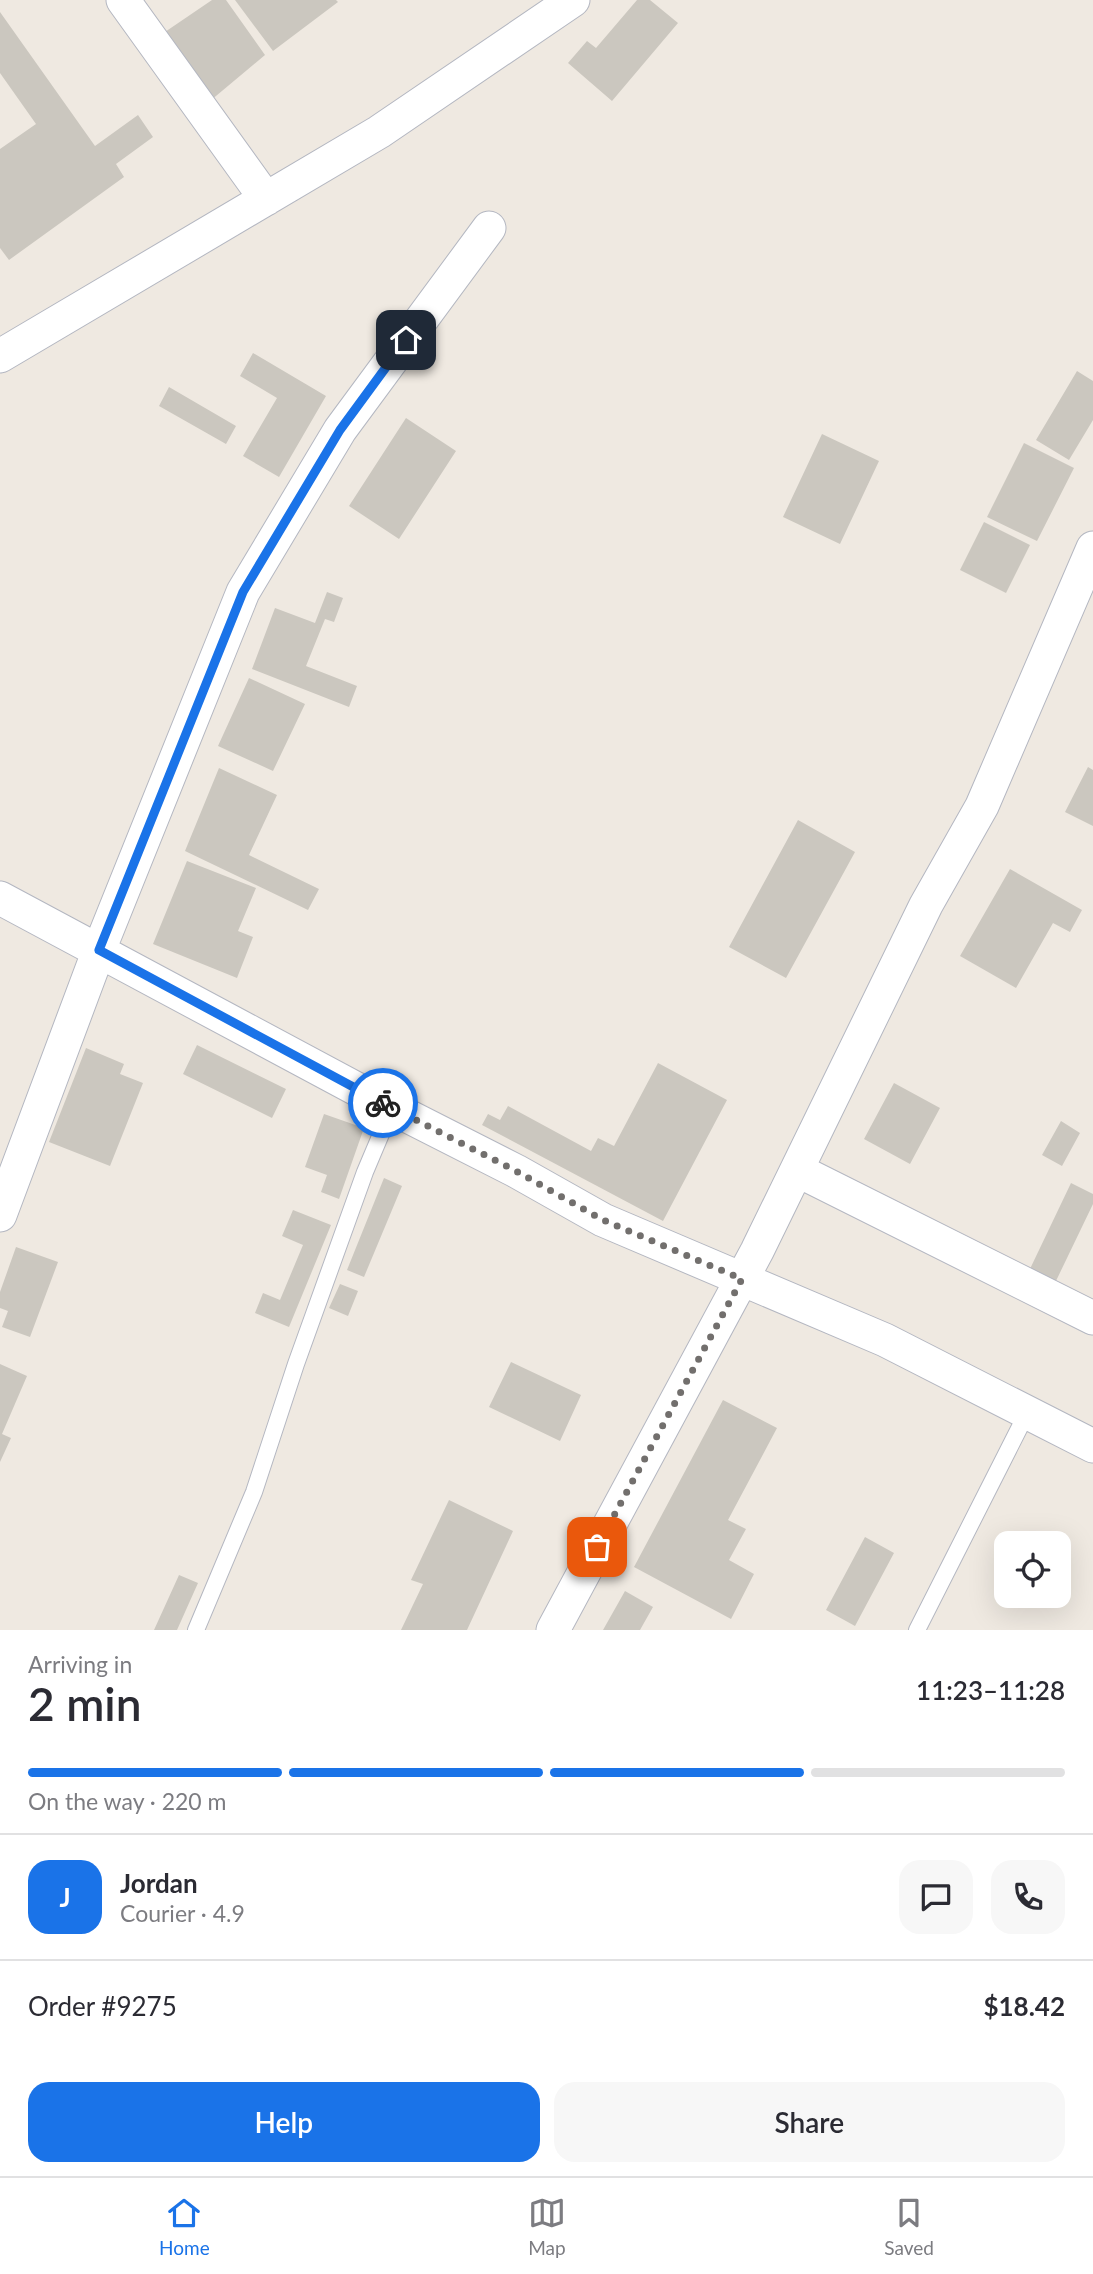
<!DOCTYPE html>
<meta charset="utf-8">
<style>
:root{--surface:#fff;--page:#f7f7f7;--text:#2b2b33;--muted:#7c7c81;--line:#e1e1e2;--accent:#1a73e8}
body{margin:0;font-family:Lato,sans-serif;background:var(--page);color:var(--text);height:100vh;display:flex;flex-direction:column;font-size:26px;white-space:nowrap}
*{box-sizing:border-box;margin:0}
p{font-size:23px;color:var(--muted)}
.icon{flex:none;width:38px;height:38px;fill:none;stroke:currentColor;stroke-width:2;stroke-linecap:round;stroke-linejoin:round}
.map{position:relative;height:1630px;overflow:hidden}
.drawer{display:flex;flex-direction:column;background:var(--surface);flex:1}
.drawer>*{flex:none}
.fabs{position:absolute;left:994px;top:1531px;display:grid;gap:14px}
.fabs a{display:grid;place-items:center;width:77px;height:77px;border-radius:14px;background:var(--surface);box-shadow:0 7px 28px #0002;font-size:35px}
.pin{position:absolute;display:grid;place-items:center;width:60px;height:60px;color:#fff;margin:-30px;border-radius:14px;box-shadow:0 4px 10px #0006}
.courier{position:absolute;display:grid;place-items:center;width:70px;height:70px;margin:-35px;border:5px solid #1a73e8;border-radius:50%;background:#fff;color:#222;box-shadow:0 2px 9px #0007}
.head em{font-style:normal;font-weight:600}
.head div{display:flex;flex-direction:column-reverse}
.head{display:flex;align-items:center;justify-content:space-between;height:119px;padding:0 28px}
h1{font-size:46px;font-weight:600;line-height:52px}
.bar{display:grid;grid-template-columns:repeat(4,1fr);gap:10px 7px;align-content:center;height:84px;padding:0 28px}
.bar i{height:9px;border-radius:5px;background:var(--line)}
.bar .active{background:var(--accent)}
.bar p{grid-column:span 4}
.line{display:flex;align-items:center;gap:18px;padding:0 28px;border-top:2px solid var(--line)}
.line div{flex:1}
.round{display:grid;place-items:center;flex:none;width:74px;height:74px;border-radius:21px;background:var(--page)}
.primary-button{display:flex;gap:14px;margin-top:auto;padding:14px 28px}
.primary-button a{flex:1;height:80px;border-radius:21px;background:var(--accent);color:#fff;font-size:28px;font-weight:600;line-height:80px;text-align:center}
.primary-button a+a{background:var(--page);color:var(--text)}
.tab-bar{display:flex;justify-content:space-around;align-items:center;height:98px;border-top:2px solid var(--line);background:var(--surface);font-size:19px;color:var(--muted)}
.tab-bar a{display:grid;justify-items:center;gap:4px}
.tab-bar .active{color:var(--accent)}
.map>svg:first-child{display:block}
</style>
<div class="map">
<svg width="1093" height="1630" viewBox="0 0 1093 1630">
<rect width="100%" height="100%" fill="#efe9e1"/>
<path fill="#cbc7bf" d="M212,0H226L265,55L210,101L162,34Z
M235,0H336L338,2L273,51Z
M637,0H650L678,23L612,101L568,63L587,41L596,48Z
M0,12L95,146L138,115L153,137L116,164L124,177L9,260L0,248V149L36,124L0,73Z
M253,353L326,396L279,477L243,456L277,398L240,376Z
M1077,371L1093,381V420L1069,460L1036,440Z
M169,387L236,426L226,444L159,406Z
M406,418L456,451L399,539L349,506Z
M822,434L879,461L840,544L783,517Z
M1024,443L1074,468L1037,541L987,517Z
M984,522L1030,545L1006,593L960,570Z
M327,592L343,598L334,622L325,619L306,666L357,686L349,707L252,669L275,608L315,623Z
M249,678L305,704L273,771L218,746Z
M1088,767L1093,770V826L1065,812Z
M219,768L277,795L249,855L319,889L308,910L185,851Z
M798,820L855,852L786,978L729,947Z
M187,861L256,888L238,931L253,937L237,978L153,944Z
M1010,869L1082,910L1070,932L1053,923L1016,988L960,956Z
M197,1045L286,1089L272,1118L183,1074Z
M86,1048L124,1064L120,1074L143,1083L110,1166L49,1142Z
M658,1063L727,1100L663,1221L482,1125L488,1114L500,1120L508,1106L591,1151L598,1138L614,1146Z
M894,1083L940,1108L910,1164L864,1139Z
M324,1114L364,1128L339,1199L321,1192L327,1175L305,1167Z
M1061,1121L1080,1133L1062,1166L1042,1155Z
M384,1178L402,1186L364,1277L347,1270Z
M1071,1183L1093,1194V1204L1055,1283L1029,1271Z
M293,1210L331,1225L289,1327L255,1313L263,1293L280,1300L303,1245L282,1236Z
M16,1247L58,1262L30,1337L2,1327L8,1311L0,1308V1292Z
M340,1284L358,1291L348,1316L329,1308Z
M511,1362L581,1395L560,1441L489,1407Z
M0,1364L27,1376L2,1434L11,1438L0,1462Z
M723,1400L777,1428L728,1520L746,1529L729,1560L754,1574L731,1619L634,1567Z
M449,1500L513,1531L467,1630H401L423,1584L411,1580Z
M865,1537L894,1553L855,1626L826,1610Z
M179,1575L198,1583L177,1630H154Z
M625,1591L653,1607L640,1630H603Z"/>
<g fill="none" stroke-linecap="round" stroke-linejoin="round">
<g stroke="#b4b7c1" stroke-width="18">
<path id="lane" d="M196,1630L254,1492L296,1364L365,1172L392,1108
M917,1630L1027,1413"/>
</g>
<g stroke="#b4b7c1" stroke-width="35">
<path id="street" d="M123,0L266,199
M0,356L379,132L573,0
M0,898L392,1108L516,1171L603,1220L885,1340L1093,1446
M797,1170L1093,1318
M0,1215L99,950L243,592L340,430L489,228
M553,1630L757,1251L926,905L982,806L1093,548"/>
</g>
<use href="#lane" stroke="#fff" stroke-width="16"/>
<use href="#street" stroke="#fff" stroke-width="33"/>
</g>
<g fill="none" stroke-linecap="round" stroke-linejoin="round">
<path stroke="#726f6d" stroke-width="7" stroke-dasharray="0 12.6" d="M383,1103L516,1171L603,1220L742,1279L597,1547"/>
<path stroke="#1a73e8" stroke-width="9" d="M383,1103L99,950L243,592L340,430L406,340"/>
</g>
</svg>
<div class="fabs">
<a><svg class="icon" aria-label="locate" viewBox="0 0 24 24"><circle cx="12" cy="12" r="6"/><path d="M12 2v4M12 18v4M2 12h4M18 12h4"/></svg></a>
</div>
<div class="pin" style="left:597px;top:1547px;background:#ea580c"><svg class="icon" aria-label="bag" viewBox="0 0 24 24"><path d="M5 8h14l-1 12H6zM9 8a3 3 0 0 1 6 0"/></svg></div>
<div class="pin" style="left:406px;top:340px;background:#1f2937"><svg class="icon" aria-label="home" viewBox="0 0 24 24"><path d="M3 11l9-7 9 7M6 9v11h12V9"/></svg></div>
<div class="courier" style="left:383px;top:1103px"><svg class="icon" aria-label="bike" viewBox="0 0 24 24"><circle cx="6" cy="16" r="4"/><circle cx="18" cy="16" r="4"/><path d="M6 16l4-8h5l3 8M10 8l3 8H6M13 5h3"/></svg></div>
</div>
<section class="drawer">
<div class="head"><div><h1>2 min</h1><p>Arriving in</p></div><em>11:23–11:28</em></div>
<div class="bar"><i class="active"></i><i class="active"></i><i class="active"></i><i></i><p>On the way · 220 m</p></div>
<div class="line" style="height:126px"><b class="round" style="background:var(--accent);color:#fff">J</b><div><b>Jordan</b><p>Courier · 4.9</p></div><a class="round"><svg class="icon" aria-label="chat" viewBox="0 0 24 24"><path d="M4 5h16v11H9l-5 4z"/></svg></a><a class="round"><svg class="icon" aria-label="phone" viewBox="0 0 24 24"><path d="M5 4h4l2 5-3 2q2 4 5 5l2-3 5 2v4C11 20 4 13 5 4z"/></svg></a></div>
<div class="line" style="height:91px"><div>Order #9275</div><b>$18.42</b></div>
<div class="primary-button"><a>Help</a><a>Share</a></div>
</section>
<nav class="tab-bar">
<a class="active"><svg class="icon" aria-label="home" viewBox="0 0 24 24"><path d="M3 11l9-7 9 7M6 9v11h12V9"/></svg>Home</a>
<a><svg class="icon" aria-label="map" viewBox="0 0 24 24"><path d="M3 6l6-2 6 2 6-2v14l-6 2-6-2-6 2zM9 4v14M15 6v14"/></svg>Map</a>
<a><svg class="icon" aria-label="saved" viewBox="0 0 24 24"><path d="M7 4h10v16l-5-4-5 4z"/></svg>Saved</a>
</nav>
